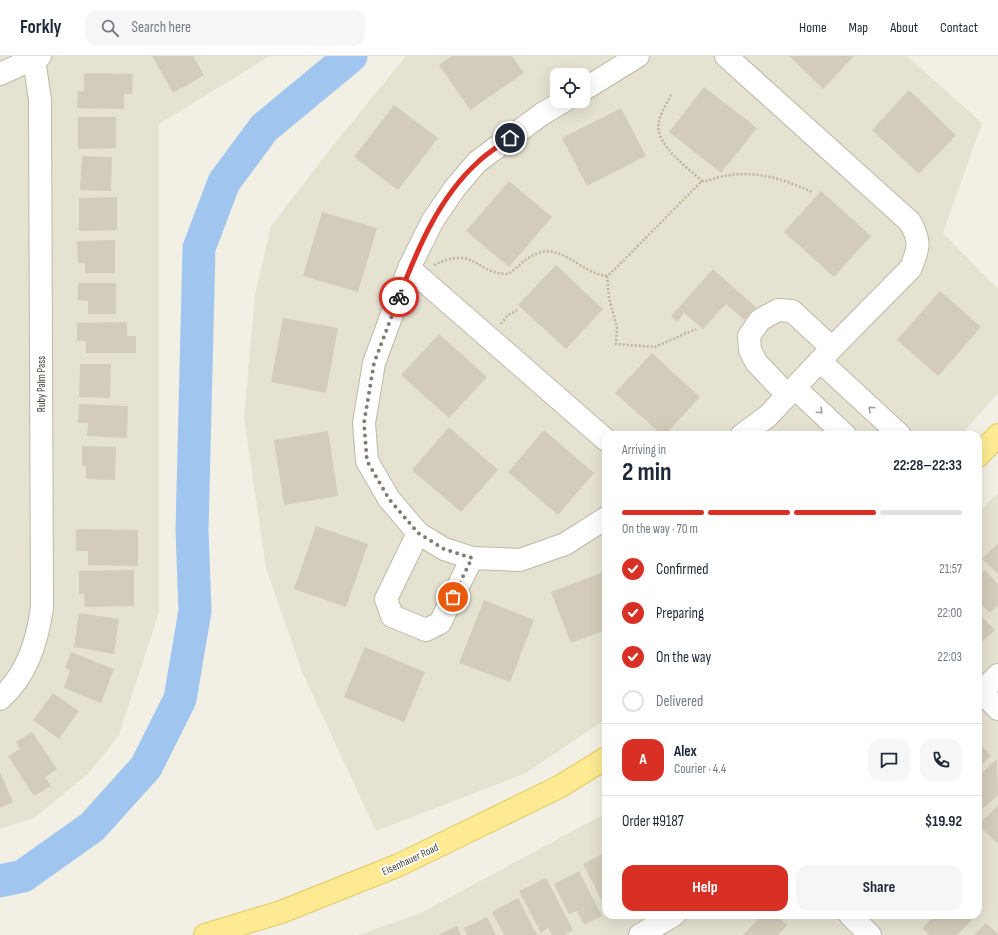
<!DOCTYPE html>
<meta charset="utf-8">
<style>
:root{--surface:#fff;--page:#f6f6f7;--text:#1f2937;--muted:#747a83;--line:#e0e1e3;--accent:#d93025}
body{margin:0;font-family:"Sofia Sans Condensed",sans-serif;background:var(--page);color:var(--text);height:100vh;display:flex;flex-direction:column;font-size:15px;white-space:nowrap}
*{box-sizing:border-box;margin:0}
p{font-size:13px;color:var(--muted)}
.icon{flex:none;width:22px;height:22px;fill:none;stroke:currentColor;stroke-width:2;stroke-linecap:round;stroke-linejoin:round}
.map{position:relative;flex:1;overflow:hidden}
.sheet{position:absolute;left:602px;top:375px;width:380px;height:488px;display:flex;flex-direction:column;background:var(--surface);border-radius:12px;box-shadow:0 4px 16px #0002}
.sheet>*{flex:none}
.fabs{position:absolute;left:550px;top:12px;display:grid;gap:8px}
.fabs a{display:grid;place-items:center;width:40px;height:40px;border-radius:8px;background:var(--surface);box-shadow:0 4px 16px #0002;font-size:20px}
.pin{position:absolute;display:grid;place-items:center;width:34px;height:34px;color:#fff;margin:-17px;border:2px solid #fff;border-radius:50%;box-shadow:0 1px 4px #0007}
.courier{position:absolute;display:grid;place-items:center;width:40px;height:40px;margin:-20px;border:3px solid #d93025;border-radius:50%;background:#fff;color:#222;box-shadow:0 1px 5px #0007}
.head em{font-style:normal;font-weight:700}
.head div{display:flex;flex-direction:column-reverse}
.head{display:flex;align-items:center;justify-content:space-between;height:68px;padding:0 20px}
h1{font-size:26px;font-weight:700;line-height:30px}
.bar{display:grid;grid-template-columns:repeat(4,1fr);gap:6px 4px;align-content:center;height:48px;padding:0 20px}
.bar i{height:5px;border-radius:3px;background:var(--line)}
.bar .current{background:var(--accent)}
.bar p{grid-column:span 4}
.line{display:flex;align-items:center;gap:10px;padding:0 20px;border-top:1px solid var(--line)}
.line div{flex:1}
.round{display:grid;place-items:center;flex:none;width:42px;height:42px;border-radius:12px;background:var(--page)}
ol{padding:0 20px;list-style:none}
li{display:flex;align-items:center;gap:12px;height:44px}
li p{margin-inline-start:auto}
li .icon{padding:4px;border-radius:50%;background:var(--accent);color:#fff;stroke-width:4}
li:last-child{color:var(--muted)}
li i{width:22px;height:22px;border:2px solid var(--line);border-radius:50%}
.cta{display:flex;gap:8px;margin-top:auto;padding:8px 20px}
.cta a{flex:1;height:46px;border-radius:12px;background:var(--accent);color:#fff;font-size:16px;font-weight:700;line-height:46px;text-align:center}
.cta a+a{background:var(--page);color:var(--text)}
header{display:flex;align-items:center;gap:24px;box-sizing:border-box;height:56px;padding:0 20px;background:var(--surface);border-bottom:1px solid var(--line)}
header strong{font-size:19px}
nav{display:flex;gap:22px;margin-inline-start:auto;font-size:14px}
.search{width:280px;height:36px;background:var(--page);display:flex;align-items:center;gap:10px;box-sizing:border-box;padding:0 14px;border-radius:12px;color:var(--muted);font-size:15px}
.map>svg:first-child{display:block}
</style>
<header>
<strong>Forkly</strong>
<div class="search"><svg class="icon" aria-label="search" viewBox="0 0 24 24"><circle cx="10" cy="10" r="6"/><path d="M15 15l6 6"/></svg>Search here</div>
<nav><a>Home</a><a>Map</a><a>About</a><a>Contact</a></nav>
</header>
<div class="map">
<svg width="998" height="879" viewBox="0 0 998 879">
<rect width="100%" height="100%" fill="#f2efe4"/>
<path fill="#e6e2d2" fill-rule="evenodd" d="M0,0H270L159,68V556L119,679L88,718L34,762L0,773Z
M406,0H907L982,67L943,177L998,233V337L961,379H606V663L526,717L376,775L303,618L266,512L244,362L255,239L271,170L335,87ZM557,19H583V45H557Z
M998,437V879H358L421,857L606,757V859H978V456Z"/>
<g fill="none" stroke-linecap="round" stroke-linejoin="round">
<path stroke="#a0c6ef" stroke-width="33" d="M0,825L23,820L92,771L146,711L180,643L195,555L192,474L199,192L224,126L264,72L351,0"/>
</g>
<path fill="#d3ccba" d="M152,0H193L204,19L173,37Z
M452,0H512L524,17L470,54L439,9Z
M789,0H854L823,33Z
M84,17L133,18L132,38H124V53L77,52L78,35H84Z
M704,31L757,72L721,117L669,76Z
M909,34L956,79L919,118L872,74Z
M394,49L438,82L398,134L354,101Z
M621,52L646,100L587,130L562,82Z
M78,61H116V92L78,93Z
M82,100L112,101L111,135L80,134Z
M509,125L552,161L509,211L466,175Z
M821,135L871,180L834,221L784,176Z
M117,141V174L79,175V142Z
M322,156L377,172L358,236L303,220Z
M115,184V217H85V207H78L77,185Z
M556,209L603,253L566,293L518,249Z
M713,213L756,251L744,264L726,248L703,273L684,257L677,266L671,260Z
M78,227H116V258H88V245L78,244Z
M940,235L981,271L938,320L897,284Z
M283,262L338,272L326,337L271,326Z
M127,266V280H136V297H86V285H77V267Z
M439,278L487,321L449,362L401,319Z
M652,297L700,341L665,379H662L615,337Z
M80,308H111L110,342L79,341Z
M79,348L128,350L127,382L87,380L88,367H78Z
M449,371L498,414L461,456L412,414Z
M544,374L594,417L558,459L508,416Z
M328,375L338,440L284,449L274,384Z
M82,390L116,391L115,424L86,423V410H82Z
M316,470L368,488L346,551L294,533Z
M76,473L138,474V510L88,509V495H76Z
M998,487V518L982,503Z
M134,514V550L85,551L84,538H79V515Z
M985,514L998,528V551L997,550L990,557L978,545V520Z
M606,515V574L571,587L551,536Z
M484,544L534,564L510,626L459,607Z
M79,557L119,563L114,598L74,591Z
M978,557L995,574L982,586L978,582Z
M365,591L425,616L404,666L344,641Z
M71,596L114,613L101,647L64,632L70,614L65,612Z
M53,637L79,655L59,683L33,664Z
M32,676L57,713L45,721L51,730L34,740L8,700L20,693L16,686Z
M980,688L991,700L978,712V690Z
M997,703L998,739L978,757V720Z
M0,716L13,746L0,752Z
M998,749V786L997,787L978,769Z
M606,796V843L602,845L583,808Z
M579,815L602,860L584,869L577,855L569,858L554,828Z
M546,822L573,874L564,879H552L548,872L541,877L519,835Z
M518,842L537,879H504L492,856Z
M768,859H776L787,869L778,879H743L760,861L763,864Z
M935,859H977L957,879H929L922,872Z
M487,861L496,879H467L464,872Z
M986,867L998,878V879H974Z
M457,870L461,879H438Z"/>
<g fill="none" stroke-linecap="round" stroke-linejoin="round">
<g stroke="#bdb8a7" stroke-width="24">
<path id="minor" d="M726,0L910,166C921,186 919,191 911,212L832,292L768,360L742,379
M0,18L40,0
M583,34L638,0
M564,45L542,58L477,106L455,132L433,164L409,212L374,307L364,367L367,405L389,443L418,477L444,493L472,502L520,504L565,488L606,462
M409,212L606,384
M820,305L900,379
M795,332L845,379
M787,339L756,306L750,294L749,280L760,264L778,254L792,255L832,292
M418,477L386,543L392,560L426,574L440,567L472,502
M982,636L998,653
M978,639L998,619
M0,643C27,619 37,586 42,552L40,44L34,3
M850,859L870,879
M640,879L674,859"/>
</g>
<g stroke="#e1ca62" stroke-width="24">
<path id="major" d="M978,400L998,379
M205,879L281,856L399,809L559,731L606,702"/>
</g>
<path stroke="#beb598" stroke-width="2.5" stroke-dasharray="2 2" stroke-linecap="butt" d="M671,39C667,47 661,56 659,65C653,87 687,111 702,125
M434,209C475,189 476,218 508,218C517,212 526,202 536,198C561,186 582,218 607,220L614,214L702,125L704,126C743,111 775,119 812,136
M607,220L609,242L617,271L616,288L655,291L696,273
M501,268L508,259L519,253"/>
<use href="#minor" stroke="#fff" stroke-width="22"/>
<use href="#major" stroke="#fdea92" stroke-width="22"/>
</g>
<defs><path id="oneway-chevron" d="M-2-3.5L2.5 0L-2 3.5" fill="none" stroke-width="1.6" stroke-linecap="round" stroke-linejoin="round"/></defs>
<g stroke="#a29f9a">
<use href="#oneway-chevron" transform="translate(871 353) rotate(-137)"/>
<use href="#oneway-chevron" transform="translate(820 355) rotate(43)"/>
</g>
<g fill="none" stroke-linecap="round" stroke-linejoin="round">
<path stroke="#817d72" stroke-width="4" stroke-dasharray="0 7.2" d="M399,241L374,307L364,367L367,405L389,443L418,477L444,493L472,502L453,541"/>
<path stroke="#d93025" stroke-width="5" d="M399,241C417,194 439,141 478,106C487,97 499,90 510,82"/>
</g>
<g text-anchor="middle" stroke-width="3.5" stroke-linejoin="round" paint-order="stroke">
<g font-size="11" fill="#443f34" stroke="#fff">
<text transform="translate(41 328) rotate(-90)" y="4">Ruby Palm Pass</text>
<text transform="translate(410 803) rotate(-25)" y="4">Eisenhauer Road</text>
</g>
</g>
</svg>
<div class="fabs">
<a><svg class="icon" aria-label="locate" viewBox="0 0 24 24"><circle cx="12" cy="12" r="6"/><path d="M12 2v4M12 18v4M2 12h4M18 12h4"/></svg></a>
</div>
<div class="pin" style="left:453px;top:541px;background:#ea580c"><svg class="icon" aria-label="bag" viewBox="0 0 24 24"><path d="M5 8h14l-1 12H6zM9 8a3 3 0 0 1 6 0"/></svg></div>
<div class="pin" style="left:510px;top:82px;background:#1f2937"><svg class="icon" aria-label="home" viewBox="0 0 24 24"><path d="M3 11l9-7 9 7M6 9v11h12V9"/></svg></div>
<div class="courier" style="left:399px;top:241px"><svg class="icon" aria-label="bike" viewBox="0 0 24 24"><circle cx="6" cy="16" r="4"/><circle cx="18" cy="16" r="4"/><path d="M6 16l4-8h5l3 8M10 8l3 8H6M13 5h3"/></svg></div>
<section class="sheet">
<div class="head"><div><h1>2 min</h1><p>Arriving in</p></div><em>22:28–22:33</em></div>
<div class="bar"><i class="current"></i><i class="current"></i><i class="current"></i><i></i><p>On the way · 70 m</p></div>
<ol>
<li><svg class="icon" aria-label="check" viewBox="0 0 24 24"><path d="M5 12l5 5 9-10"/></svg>Confirmed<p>21:57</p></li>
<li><svg class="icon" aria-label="check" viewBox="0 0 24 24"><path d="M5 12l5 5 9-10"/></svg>Preparing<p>22:00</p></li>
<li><svg class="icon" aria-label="check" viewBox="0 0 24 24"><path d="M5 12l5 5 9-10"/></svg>On the way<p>22:03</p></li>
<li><i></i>Delivered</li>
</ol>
<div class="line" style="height:72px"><b class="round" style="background:var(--accent);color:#fff">A</b><div><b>Alex</b><p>Courier · 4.4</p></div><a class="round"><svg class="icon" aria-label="chat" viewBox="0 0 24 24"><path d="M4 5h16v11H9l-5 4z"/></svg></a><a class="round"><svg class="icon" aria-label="phone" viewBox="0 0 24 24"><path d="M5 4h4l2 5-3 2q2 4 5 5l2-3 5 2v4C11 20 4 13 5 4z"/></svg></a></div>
<div class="line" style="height:52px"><div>Order #9187</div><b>$19.92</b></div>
<div class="cta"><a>Help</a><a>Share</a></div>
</section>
</div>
